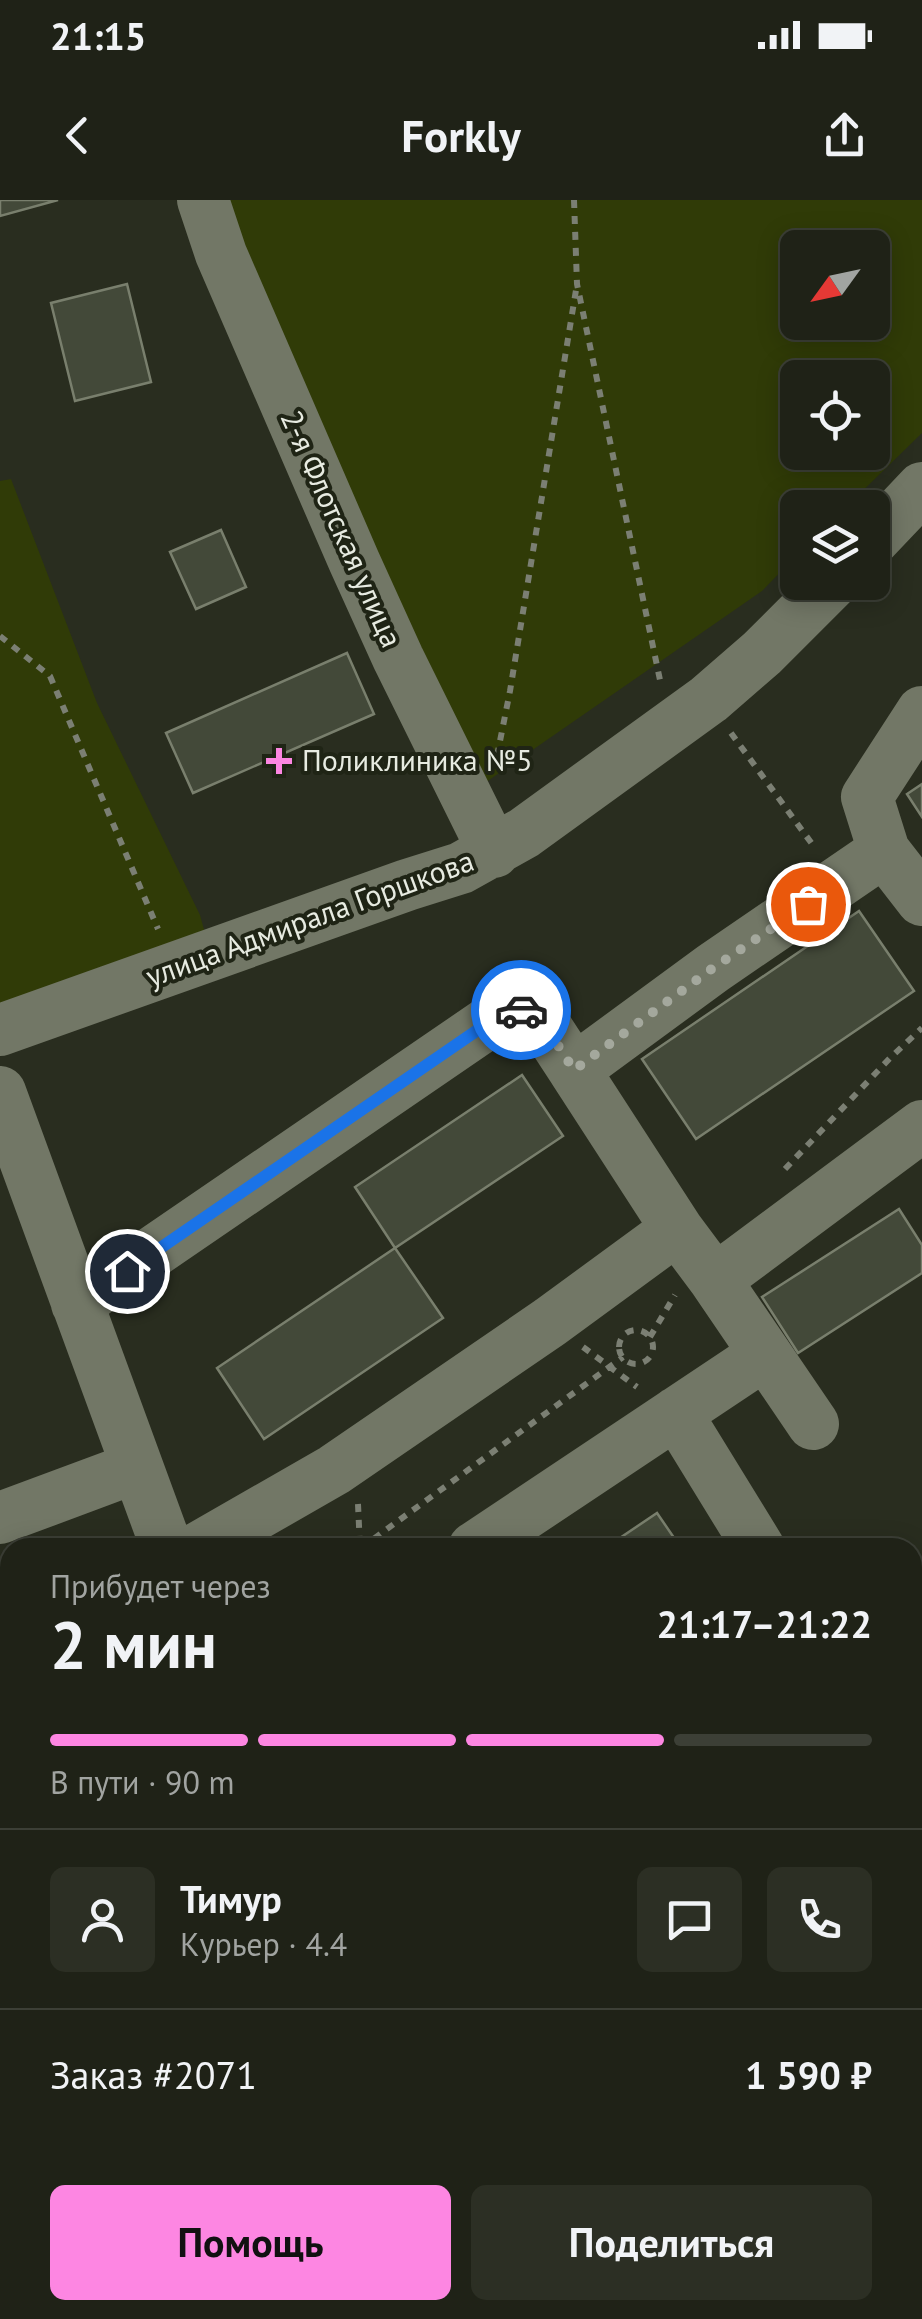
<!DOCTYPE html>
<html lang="ru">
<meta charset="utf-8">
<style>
:root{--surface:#1f2217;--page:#2c2f24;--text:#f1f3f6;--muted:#a1a4a1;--line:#3c3f36;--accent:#fd86e2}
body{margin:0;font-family:"PT Sans",sans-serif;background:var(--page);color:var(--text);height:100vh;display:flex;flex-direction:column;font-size:38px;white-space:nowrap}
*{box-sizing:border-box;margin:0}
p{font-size:32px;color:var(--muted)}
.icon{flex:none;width:55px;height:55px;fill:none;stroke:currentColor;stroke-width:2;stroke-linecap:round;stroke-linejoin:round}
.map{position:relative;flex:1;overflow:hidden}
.panel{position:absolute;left:0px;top:1338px;width:922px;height:782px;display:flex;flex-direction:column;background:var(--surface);border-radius:30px 30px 0 0;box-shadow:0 5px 25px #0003,0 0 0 2px var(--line)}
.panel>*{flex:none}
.needle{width:65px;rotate:237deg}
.tools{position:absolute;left:780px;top:30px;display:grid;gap:20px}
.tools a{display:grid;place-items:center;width:110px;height:110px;border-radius:15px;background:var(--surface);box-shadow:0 5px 25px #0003,0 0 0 2px var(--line);font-size:50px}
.pin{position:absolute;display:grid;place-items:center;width:85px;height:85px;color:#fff;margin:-42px;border:5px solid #fff;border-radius:50%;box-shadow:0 2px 10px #0007}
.courier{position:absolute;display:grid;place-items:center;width:100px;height:100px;margin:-50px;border:8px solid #1a73e8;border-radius:50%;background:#fff;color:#222;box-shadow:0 2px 12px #0007}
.summary em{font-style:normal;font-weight:700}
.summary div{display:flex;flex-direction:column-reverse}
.summary{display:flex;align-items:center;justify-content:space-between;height:170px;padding:0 50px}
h1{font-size:65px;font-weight:700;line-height:75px}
.bar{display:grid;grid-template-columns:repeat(4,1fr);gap:15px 10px;align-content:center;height:120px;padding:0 50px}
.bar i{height:12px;border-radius:8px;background:var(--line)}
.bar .on{background:var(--accent)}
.bar p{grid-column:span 4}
.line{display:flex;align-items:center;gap:25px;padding:0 50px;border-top:2px solid var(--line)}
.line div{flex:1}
.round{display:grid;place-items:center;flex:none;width:105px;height:105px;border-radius:15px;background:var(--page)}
.cta{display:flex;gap:20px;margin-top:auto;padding:20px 50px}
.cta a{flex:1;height:115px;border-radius:15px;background:var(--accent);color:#111;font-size:40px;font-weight:700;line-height:115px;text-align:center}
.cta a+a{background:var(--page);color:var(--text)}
.status{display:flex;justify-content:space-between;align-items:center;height:70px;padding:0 50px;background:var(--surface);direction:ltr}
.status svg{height:28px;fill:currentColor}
header{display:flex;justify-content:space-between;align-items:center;height:130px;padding:0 50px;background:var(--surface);font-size:45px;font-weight:700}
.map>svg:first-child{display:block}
</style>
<div class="status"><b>21:15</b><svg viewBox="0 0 49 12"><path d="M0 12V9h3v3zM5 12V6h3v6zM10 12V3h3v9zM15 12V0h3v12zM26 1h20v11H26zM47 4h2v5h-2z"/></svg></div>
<header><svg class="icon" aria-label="back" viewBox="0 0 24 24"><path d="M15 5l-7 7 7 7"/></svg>Forkly<svg class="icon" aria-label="share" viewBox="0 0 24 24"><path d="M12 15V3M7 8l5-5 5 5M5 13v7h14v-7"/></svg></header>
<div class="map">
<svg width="922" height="2119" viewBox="0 0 922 2119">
<rect width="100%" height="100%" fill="#292d1f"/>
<path fill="#303b07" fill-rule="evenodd" d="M203,0H922V233L846,307L798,308L797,355L762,391L466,596ZM798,48H872V122H798ZM798,178H872V252H798Z
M11,279L97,503L200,715L211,755L0,829V281Z"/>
<path fill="#434939" stroke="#797f6d" stroke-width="2.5" d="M0,0H58L0,16Z
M127,84L151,182L75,201L51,103Z
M221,330L246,387L196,409L170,352Z
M347,453L374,514L193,593L166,533Z
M922,584V617L907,594Z
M859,711L914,791L696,939L642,859Z
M522,875L563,936L395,1048L355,987Z
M899,1009L922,1045V1073L798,1153L762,1097Z
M395,1048L443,1118L264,1239L217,1168Z
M657,1313L681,1348H605Z
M0,1442L10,1471V1668L0,1671Z
M10,1832V1903L0,1906V1835Z
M922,2066V2119H891L889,2110H912V2069Z
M239,2110H311L314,2119H242Z"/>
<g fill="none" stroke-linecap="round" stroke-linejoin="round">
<path stroke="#7b7f73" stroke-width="6" stroke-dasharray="8 8" stroke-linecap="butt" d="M574,0L577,84L660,480
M0,436L50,476L158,729
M731,533L815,648
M497,556L510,491L577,84
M785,969L890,858L922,828
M619 1147a17 17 0 1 1 34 0a17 17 0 1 1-34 0Z
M650,1137L675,1095
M583,1147L637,1187
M358,1304L360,1348
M361,1348L623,1157
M0,1384L10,1414
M912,2048L922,2045
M787,2119L801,2110"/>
<path stroke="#727766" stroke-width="52" d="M203,0L221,54L354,361L398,458L494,652
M872,341L922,288
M922,512L867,597L884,651L922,700
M0,830L407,685L461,668L524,633L709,499L762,453L833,382
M0,892L167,1348
M677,1029L715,1080L922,926
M715,1080L813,1224
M77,1104L498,816L522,810L542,821L574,870
M676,1213L759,1348
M0,1318L137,1267
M198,1348L334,1270L550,1122L677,1029L574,870L713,768L884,651
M474,1348L765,1154
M0,1752L10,1748
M912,1790L922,1803
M912,1895L922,1889
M0,1974L10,1971
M0,2014L10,2044
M32,2110L35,2119
M176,2110L179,2119
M430,2110L433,2119
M684,2110L687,2119
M624,2119L638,2110"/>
</g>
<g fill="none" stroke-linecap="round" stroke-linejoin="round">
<path stroke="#a4a89d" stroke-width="10" stroke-dasharray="0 18" d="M521,810L542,821L574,870L713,768L808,704"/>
<path stroke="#1a73e8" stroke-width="12" d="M127,1071L498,816L521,810"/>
</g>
<path fill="#fd86e2" stroke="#1f2415" stroke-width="4" d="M274 546h10v10h10v10h-10v10h-10v-10h-10v-10h10z"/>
<g text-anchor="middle" stroke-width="8" stroke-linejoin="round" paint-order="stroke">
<g font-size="30" fill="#e7ebe1" stroke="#1f2415">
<text transform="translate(341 329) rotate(66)" y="10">2-я Флотская улица</text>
<text transform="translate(310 719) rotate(-20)" y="10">улица Адмирала Горшкова</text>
</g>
<g font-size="30" fill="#e7ebe1" stroke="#1f2415" text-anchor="start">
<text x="302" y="571">Поликлиника №5</text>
</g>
</g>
</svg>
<div class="tools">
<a><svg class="needle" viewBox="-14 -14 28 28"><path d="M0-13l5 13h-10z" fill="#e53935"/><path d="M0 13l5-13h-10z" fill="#a1a4a1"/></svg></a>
<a><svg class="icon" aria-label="locate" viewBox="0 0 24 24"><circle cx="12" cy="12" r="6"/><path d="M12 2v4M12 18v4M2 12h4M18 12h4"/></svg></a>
<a><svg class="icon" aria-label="layers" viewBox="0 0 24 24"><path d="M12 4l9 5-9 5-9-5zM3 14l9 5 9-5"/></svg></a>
</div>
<div class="pin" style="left:808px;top:704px;background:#ea580c"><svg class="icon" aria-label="bag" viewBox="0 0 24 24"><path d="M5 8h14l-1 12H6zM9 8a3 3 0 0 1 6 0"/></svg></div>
<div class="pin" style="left:127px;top:1071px;background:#1f2937"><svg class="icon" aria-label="home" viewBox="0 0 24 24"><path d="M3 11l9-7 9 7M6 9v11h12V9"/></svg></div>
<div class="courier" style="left:521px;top:810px"><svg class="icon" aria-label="car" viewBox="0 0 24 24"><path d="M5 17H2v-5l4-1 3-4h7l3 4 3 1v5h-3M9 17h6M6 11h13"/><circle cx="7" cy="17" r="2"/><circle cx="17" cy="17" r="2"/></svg></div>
<section class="panel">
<div class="summary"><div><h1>2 мин</h1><p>Прибудет через</p></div><em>21:17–21:22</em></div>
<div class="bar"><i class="on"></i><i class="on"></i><i class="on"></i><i></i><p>В пути · 90 m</p></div>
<div class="line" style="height:180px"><a class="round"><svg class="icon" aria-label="person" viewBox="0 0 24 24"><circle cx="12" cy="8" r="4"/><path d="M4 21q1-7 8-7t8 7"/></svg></a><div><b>Тимур</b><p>Курьер · 4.4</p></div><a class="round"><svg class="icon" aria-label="chat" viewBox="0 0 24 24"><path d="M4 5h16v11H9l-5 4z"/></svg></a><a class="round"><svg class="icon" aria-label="phone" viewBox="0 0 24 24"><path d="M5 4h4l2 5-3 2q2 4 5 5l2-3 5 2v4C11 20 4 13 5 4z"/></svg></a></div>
<div class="line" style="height:130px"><div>Заказ #2071</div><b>1 590 ₽</b></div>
<div class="cta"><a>Помощь</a><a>Поделиться</a></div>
</section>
</div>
